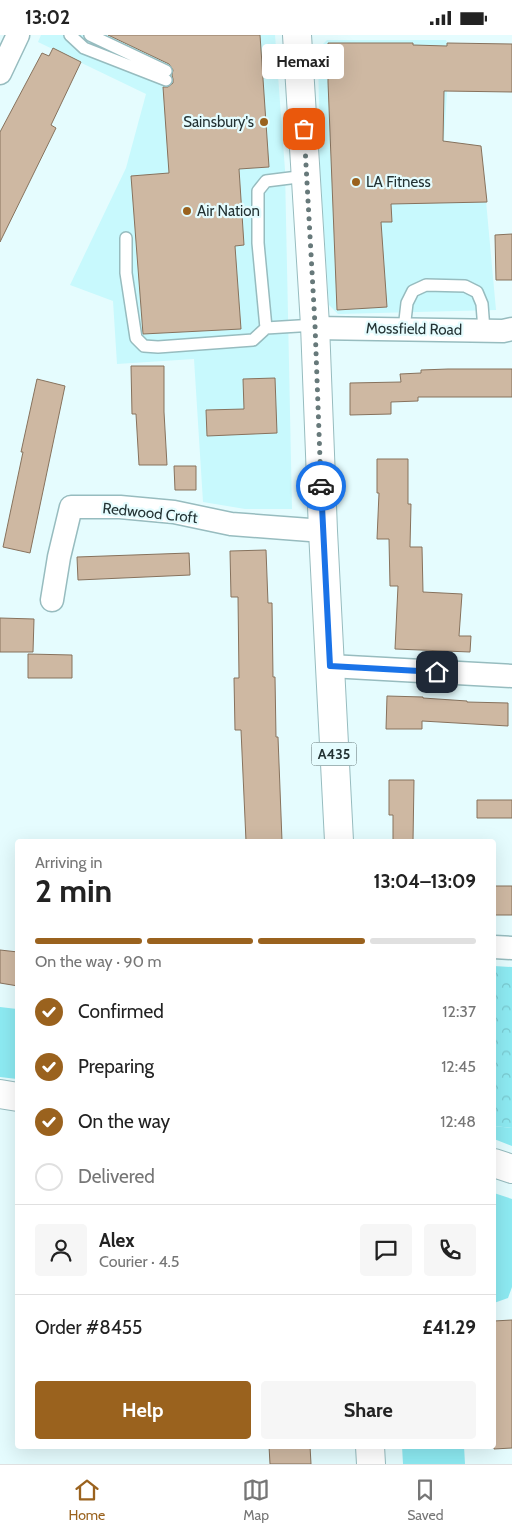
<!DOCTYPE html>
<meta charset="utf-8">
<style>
:root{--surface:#fff;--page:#f6f6f6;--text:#222;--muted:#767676;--line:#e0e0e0;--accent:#9a621e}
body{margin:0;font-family:Cabin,sans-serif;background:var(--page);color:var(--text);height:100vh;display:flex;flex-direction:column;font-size:19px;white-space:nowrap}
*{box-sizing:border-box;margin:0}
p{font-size:16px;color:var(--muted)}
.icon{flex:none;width:28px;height:28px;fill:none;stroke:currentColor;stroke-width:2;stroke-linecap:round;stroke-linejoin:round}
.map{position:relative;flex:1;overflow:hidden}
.sheet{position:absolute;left:15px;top:804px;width:481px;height:610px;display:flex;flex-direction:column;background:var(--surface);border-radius:5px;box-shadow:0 5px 20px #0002}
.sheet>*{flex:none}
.pin{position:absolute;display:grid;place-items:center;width:42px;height:42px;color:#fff;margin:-21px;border-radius:10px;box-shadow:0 2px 8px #0006}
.courier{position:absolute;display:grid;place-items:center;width:50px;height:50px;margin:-25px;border:4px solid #1a73e8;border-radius:50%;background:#fff;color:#222;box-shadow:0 1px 6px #0007}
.bubble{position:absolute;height:35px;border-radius:5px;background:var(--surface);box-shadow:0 5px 20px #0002;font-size:16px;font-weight:800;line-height:35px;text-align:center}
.overview em{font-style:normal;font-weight:800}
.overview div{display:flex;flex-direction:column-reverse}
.overview{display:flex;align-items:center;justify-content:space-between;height:85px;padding:0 20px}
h1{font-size:32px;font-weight:800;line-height:38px}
.bar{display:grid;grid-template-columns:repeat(4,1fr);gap:8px 5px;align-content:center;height:60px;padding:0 20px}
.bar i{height:6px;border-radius:4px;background:var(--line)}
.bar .current{background:var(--accent)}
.bar p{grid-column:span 4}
.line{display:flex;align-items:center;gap:12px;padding:0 20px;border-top:1px solid var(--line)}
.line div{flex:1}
.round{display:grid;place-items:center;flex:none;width:52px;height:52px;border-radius:5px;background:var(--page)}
ol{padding:0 20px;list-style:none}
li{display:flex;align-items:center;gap:15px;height:55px}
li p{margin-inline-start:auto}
li .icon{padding:5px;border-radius:50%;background:var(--accent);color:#fff;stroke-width:4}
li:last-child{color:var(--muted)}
li i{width:28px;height:28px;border:2px solid var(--line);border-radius:50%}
.cta{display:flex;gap:10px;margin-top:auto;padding:10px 20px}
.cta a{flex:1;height:58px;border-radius:5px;background:var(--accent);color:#fff;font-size:20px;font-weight:800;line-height:58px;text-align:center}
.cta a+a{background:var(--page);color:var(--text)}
.status{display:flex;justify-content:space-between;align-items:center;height:35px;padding:0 25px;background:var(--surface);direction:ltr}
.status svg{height:14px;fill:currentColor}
.menu{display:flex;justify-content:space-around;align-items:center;height:70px;border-top:1px solid var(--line);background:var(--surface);font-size:14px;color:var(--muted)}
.menu a{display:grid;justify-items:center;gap:2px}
.menu .current{color:var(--accent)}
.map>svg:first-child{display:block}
</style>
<div class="status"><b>13:02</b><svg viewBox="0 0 49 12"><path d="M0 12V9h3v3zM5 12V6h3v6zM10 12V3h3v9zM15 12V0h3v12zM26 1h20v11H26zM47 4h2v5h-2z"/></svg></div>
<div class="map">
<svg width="512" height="1429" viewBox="0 0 512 1429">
<defs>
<pattern id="forest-crowns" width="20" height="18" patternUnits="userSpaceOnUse" patternTransform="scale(1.25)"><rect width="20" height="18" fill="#8deaf2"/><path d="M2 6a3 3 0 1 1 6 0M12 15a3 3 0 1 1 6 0" fill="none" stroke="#79c9d0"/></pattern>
</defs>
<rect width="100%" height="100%" fill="#e5fcfe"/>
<path fill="#c8f9fd" d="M41,0H275L285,135L292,474H245L203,467L194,324L117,329L113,266L70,250L126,133L146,59L38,7Z
M327,5H446L447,8V56L444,106L481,111L496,275L338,279L329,270L320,136L318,14Z"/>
<path fill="#8deaf2" d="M0,972L17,974V1044L0,1042Z
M494,1091L512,1093V1111L494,1104Z
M494,1158L512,1164V1252L508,1263L494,1268Z
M402,1411H464L465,1429H403Z"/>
<path fill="url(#forest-crowns)" d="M494,931L512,932V1093L494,1091Z"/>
<path fill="#ceb8a2" stroke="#87725d" d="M108,0H260L269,132L239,134L244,210L235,211L241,294L143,299L131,141L169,138L163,52H168L173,48V44L172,40L173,35L169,29Z
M328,8H413V10L447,11V8L512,9V57L444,56L443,106L481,111L487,167L391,169L392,187H381L387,272L337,275L328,47Z
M53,13L81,27L51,90L56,93L0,207V97L42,18L49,21Z
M512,199V245H496L495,200Z
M131,331H164V377L167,430H139L136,379H132Z
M448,334H512V362H418V366L391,367V379L350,380V348L401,347L400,339L421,338V335Z
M275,343L277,398L207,401L206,375L244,374L243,344Z
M37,344L65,351L30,518L3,512L23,417H21Z
M377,424H408V469H411L410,512H422L423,557L462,559L459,601H471L470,617L395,614L398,551H390L389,504H377L379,458H377Z
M174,431H196V455H175Z
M266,515L268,568H272L273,642H275L276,702H278L282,806H246L241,695H235L234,643H239L238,562H231L230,516Z
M189,518L190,540L78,545L77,522Z
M0,583L34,584L33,617H0Z
M28,619L72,620V643H28Z
M387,661L423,662V663L467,666V667L508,668V691L422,686V694H386Z
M389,745H414L413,806H393V780H389Z
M477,765H512V783H477Z
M494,851H512V880H494Z
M0,915L18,917V951L0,948Z
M512,1285V1413L494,1414V1286Z
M269,1411H310L311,1429H270Z"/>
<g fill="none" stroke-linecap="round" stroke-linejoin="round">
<g stroke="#97bcbf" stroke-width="14">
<path id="lane" d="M70,0L84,13L166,45
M90,0L166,36
M306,141L266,146L258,156V208L266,293L315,290
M126,203V238L136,303L144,311L158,312L253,305L266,293
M404,294L407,268L413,256L426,250L465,251L477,257L482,269L484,295"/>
</g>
<g stroke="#97bcbf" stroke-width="25">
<path id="street" d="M0,38L18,0
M315,293L503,296L512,294
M52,565L59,522L71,472H120L174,477L231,489L323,496
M330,631L512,641
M494,912L512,913"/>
</g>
<g stroke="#97bcbf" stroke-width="30">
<path id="primary" d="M0,1059L18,1062
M494,1128L512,1134"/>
</g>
<g stroke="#97bcbf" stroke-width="30">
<path id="highway" d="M297,0L315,290L323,496L339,806
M370,1411L371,1429"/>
</g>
<use href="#lane" stroke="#fff" stroke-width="11"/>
<use href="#street" stroke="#fff" stroke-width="22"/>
<use href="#primary" stroke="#fff" stroke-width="28"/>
<use href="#highway" stroke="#fff" stroke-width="28"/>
</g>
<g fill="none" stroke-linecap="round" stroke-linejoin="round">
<path stroke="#67797a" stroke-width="5" stroke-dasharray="0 9" d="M304,94L315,290L321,451"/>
<path stroke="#1a73e8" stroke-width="6" d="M321,451L330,631L437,637"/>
</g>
<g fill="#9a621e" stroke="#e5fcfe" stroke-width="2">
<circle cx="264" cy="87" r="5"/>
<circle cx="356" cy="147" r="5"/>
<circle cx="187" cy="176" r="5"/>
</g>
<g text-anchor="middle" stroke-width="4.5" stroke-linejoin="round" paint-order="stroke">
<rect fill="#e5fcfe" stroke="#5d6f70" stroke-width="1" x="311.5" y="707.5" width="45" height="23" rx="4"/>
<g font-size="14" font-weight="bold" fill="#233233">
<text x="334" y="724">A435</text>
</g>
<g font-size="15" fill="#233233" stroke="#e5fcfe" text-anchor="start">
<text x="254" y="92" text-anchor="end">Sainsbury's</text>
<text x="366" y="152">LA Fitness</text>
<text x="197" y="181">Air Nation</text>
</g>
<g font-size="15" fill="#233233" stroke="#e5fcfe">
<text transform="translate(414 294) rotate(1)" y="5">Mossfield Road</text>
<text transform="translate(150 478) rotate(6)" y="5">Redwood Croft</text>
</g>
</g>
</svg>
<div class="pin" style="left:304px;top:94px;background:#ea580c"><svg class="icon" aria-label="bag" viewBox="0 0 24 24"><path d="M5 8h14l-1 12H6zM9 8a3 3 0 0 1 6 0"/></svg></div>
<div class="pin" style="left:437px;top:637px;background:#1f2937"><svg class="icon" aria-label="home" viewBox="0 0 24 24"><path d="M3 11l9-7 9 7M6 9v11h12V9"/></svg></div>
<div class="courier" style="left:321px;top:451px"><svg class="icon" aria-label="car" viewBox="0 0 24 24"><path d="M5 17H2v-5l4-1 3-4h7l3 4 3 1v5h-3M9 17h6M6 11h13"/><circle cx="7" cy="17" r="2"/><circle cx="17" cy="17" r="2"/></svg></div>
<div class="bubble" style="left:262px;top:9px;width:82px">Hemaxi</div>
<section class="sheet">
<div class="overview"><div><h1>2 min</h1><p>Arriving in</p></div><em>13:04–13:09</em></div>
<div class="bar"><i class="current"></i><i class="current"></i><i class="current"></i><i></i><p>On the way · 90 m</p></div>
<ol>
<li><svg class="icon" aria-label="check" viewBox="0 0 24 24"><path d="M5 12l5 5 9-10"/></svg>Confirmed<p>12:37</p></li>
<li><svg class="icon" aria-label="check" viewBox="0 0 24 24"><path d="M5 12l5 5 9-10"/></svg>Preparing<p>12:45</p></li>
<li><svg class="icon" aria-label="check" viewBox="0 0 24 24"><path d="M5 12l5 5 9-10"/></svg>On the way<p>12:48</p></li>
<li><i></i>Delivered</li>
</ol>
<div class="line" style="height:90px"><a class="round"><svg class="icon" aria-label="person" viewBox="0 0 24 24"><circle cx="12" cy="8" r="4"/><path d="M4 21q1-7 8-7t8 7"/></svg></a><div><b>Alex</b><p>Courier · 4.5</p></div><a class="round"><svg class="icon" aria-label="chat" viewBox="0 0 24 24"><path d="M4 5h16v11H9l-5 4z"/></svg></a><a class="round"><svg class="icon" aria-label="phone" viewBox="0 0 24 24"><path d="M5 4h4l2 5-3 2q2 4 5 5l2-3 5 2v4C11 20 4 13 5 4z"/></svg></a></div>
<div class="line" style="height:65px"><div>Order #8455</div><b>£41.29</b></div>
<div class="cta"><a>Help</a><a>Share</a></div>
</section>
</div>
<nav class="menu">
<a class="current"><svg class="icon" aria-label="home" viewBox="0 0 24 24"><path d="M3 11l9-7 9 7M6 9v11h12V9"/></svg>Home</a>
<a><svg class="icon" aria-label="map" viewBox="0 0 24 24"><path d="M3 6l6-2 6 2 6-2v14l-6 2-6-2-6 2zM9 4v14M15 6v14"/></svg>Map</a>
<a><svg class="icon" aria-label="saved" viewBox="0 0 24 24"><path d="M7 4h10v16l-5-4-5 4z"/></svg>Saved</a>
</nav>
